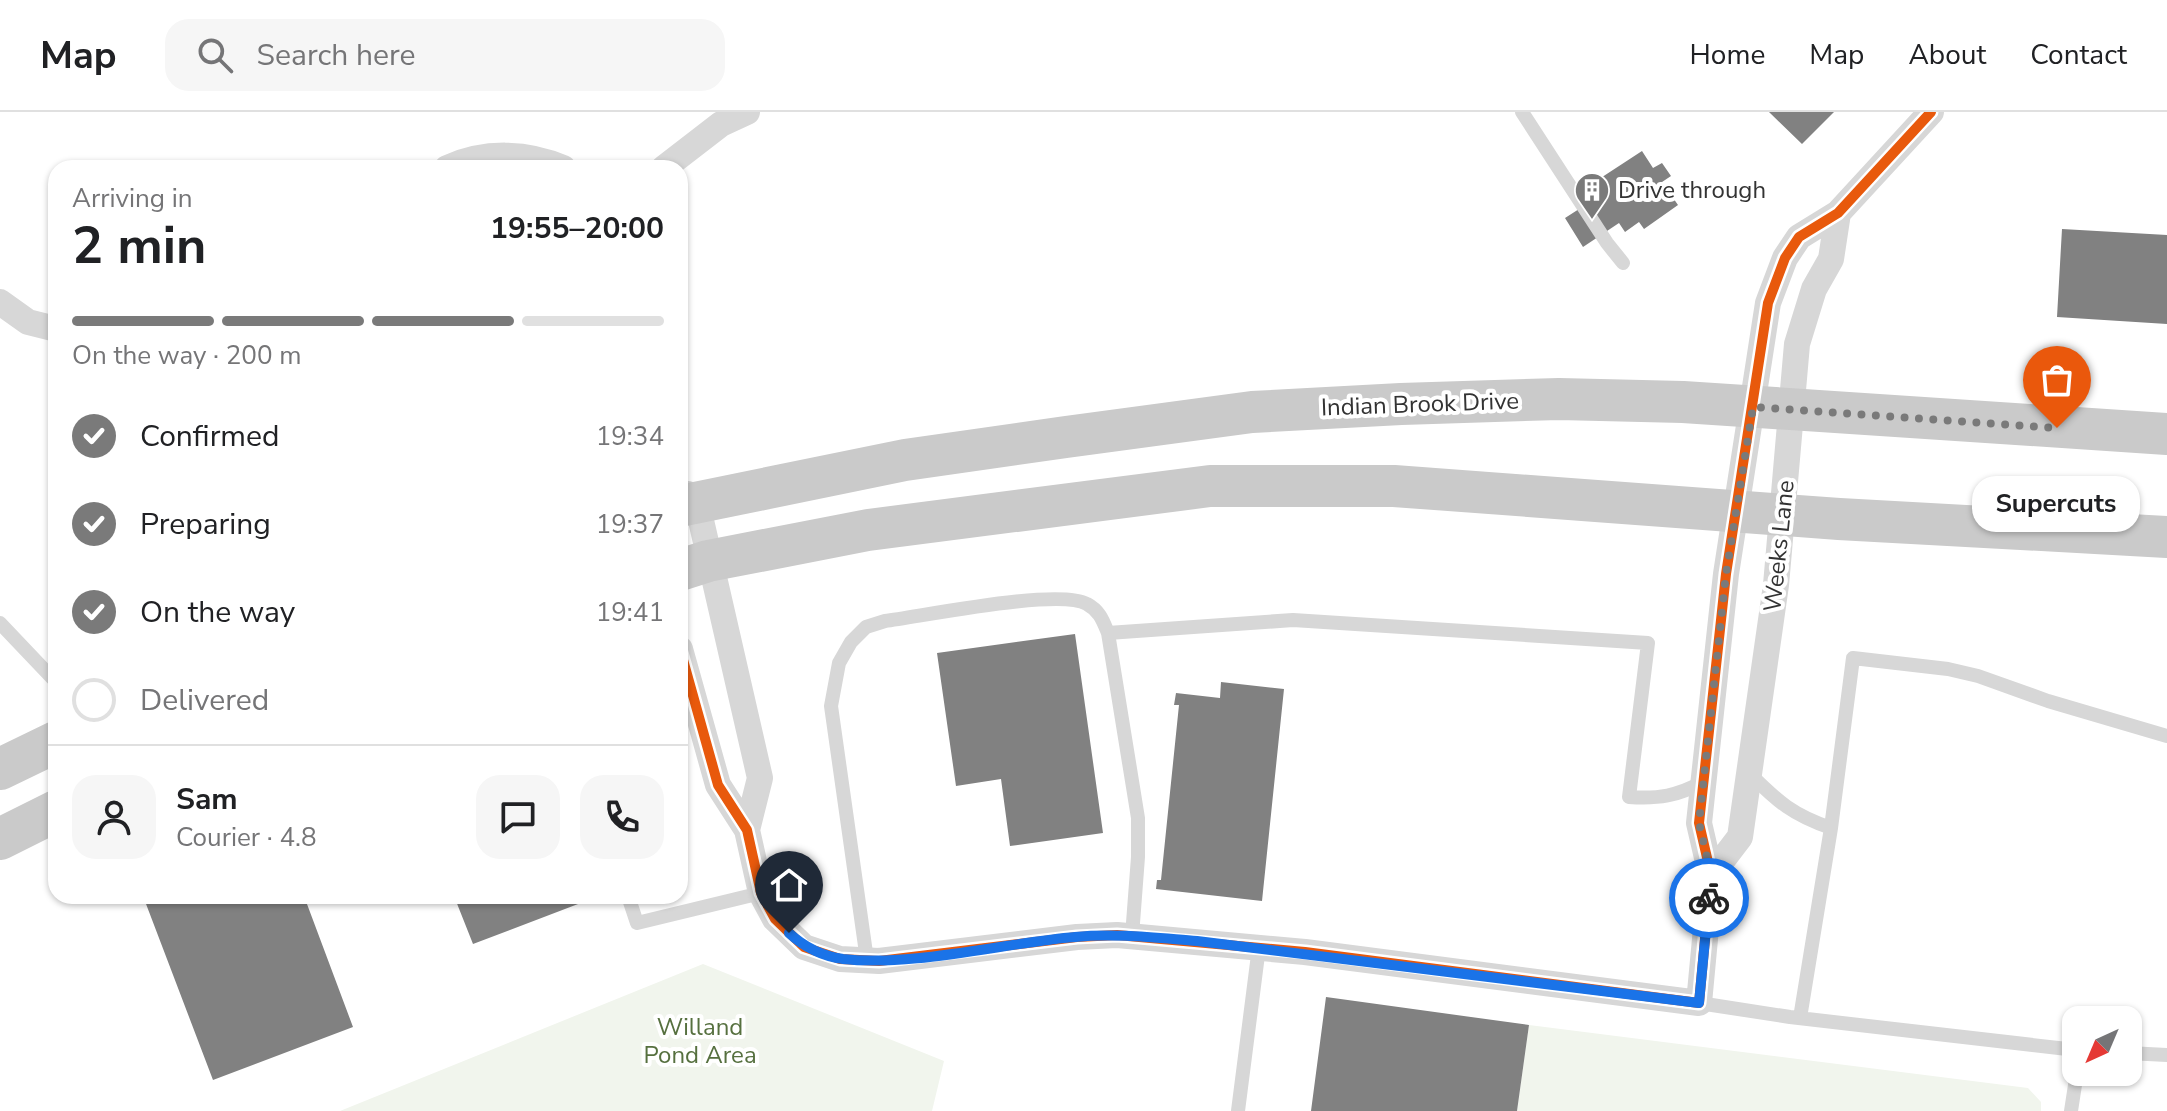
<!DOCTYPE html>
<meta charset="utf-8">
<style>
:root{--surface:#fff;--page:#f6f6f6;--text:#202124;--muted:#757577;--line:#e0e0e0;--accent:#7a7a7a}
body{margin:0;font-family:"Nunito Sans",sans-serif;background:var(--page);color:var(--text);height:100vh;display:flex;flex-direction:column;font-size:30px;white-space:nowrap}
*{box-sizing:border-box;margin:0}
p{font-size:26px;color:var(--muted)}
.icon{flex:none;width:44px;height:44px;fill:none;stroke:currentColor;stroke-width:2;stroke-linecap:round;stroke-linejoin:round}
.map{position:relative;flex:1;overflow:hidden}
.drawer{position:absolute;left:48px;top:48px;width:640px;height:744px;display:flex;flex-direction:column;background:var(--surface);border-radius:24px;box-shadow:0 2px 6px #0004}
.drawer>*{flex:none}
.needle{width:52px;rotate:224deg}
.controls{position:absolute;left:2062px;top:894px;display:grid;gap:16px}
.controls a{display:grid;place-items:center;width:80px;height:80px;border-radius:16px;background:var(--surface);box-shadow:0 2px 6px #0004;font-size:40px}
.pin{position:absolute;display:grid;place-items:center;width:68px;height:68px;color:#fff;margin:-82px -34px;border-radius:50% 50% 50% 0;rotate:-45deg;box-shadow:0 0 8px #0007}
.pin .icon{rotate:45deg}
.courier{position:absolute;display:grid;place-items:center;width:80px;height:80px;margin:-40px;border:6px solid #1a73e8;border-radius:50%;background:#fff;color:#222;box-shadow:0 2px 10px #0007}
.bubble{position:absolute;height:56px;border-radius:24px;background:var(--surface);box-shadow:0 2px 6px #0004;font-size:26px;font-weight:700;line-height:56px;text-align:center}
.overview em{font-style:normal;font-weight:700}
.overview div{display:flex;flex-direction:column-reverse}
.overview{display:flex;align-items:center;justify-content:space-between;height:136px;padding:0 24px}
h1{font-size:52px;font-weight:700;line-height:60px}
.bar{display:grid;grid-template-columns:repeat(4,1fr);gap:12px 8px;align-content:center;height:96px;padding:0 24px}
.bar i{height:10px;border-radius:6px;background:var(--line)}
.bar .active{background:var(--accent)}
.bar p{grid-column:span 4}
.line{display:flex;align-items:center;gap:20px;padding:0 24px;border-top:2px solid var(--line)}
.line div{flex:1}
.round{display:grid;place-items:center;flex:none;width:84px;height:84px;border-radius:24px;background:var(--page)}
ol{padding:0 24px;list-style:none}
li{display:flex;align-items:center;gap:24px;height:88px}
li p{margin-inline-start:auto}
li .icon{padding:8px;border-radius:50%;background:var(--accent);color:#fff;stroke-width:4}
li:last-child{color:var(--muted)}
li i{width:44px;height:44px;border:4px solid var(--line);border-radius:50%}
header{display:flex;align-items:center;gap:48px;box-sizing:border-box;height:112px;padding:0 40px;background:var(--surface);border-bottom:2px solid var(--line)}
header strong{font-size:38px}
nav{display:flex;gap:44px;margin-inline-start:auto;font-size:28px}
.search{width:560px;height:72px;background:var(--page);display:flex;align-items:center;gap:20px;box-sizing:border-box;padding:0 28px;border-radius:24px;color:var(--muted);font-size:30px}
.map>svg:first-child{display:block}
</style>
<header>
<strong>Map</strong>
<div class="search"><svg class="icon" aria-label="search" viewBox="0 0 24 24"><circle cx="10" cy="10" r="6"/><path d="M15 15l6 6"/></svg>Search here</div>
<nav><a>Home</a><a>Map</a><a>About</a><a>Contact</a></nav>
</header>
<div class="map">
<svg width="2167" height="999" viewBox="0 0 2167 999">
<rect width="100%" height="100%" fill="#fff"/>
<path fill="#f1f5ed" d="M703,852L944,949L932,999H340Z
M1529,913L2028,976L2041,990V999H1517Z"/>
<path fill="#818181" d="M1769,0H1834L1802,32Z
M1642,39L1653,56L1662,51L1671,64L1662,70L1678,93L1644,117L1639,110L1625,120L1619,111L1583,135L1565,106L1601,83L1593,71Z
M2062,117L2167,123V212L2057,205Z
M1075,522L1103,721L1010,734L1001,667L956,674L937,541Z
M1221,570L1284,577L1262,789L1156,777L1157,768H1161L1179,593H1174L1176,581L1220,586Z
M143,784H304L353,915L213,968Z
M454,784H599L473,832Z
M1326,885L1529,913L1517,999H1311Z"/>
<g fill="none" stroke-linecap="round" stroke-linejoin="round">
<path stroke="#d7d7d7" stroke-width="14" d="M1522,0L1607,131L1623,151
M0,511L56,570
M1108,521L1293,508L1648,531L1629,685C1659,687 1677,684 1703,670
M1750,662C1778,690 1793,703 1831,716
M628,784L637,811L761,781
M867,848L831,594L839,551L851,530L866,515L885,509C924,504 1059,476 1087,492C1100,499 1103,509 1108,521L1138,706V745L1132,824
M1699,891L1790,905L2076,938
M1800,906L1831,716L1853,546L1948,557L1978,564L2048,589L2167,624
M2128,941L2167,943
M1238,999L1259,835
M2071,999L2077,960"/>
<path stroke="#d7d7d7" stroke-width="26" d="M447,56C485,39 526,40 563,56
M664,56L721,12L747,0
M0,190L28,210L56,217
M688,382L697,391L760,666L747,718
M680,537L718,673L747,718L761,781L775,807L804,835L840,847L879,849L1077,825L1117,823L1305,840L1699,891L1711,763L1699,711L1726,462L1768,191L1785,146L1799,125L1838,101L1931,0
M1711,763L1740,725L1776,473L1797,232L1814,177L1831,147L1838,101"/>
<path stroke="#cacaca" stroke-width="42" d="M680,394L905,348L1066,325L1252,300L1401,292L1559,287L1683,290L2167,322
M680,458L708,449L868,418L1210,374H1394L1839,407L2167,425
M0,657L56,630
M0,727L56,699"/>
<g stroke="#fff" stroke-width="15">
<path id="cycleway" d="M680,537L718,673L747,718L761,781L775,807L804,835L840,847L879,849L1077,825L1117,823L1305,840L1699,891L1711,763L1699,711L1726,462L1768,191L1785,146L1799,125L1838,101L1931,0"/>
</g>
<use href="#cycleway" stroke="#e8590c" stroke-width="10"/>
</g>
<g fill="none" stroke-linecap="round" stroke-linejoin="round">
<path stroke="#7a7a7a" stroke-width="8" stroke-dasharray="0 14.4" d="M1709,786L1711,763L1699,711L1726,462L1753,295L2057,316"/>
<path stroke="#1a73e8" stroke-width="10" d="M789,821C804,835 822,844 843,847C912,855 1004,831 1075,825C1116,821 1157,826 1197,829L1699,891L1709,786"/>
</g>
<defs>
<g id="building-pin" transform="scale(1.8)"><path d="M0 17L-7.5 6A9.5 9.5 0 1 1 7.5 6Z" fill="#7a7a7a" stroke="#fff"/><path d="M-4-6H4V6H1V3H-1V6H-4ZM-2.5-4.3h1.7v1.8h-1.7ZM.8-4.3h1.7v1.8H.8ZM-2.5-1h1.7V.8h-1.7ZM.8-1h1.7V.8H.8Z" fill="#fff"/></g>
</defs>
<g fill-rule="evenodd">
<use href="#building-pin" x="1592" y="78"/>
</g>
<g text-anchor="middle" stroke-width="8" stroke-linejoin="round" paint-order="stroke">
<g font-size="24" fill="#333" stroke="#fff" text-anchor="start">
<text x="1618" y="86">Drive through</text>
</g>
<g font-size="24" fill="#333" stroke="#fff">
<text transform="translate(1420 292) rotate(-2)" y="8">Indian Brook Drive</text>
<text transform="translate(1779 434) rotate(-84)" y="8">Weeks Lane</text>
</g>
<g font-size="24" fill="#56703f" stroke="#fff">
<text x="700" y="923">Willand<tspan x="700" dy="28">Pond Area</tspan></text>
</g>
</g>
</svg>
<div class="controls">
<a><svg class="needle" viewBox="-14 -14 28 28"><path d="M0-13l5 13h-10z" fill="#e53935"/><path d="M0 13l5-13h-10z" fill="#757577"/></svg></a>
</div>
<div class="pin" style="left:2057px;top:316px;background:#ea580c"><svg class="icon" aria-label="bag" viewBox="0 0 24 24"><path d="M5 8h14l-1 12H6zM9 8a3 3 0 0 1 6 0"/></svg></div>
<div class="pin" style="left:789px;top:821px;background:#1f2937"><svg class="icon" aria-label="home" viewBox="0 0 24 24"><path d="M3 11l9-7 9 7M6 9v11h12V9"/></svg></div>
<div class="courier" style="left:1709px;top:786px"><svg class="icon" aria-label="bike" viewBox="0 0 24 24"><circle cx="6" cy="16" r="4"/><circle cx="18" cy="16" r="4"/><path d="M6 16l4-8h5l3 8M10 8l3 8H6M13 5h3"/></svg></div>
<div class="bubble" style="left:1972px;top:364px;width:168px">Supercuts</div>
<section class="drawer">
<div class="overview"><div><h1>2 min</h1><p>Arriving in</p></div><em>19:55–20:00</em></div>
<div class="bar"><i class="active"></i><i class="active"></i><i class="active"></i><i></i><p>On the way · 200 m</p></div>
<ol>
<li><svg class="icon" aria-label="check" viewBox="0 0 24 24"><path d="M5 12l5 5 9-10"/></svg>Confirmed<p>19:34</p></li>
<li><svg class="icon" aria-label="check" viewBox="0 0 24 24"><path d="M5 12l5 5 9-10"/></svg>Preparing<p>19:37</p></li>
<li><svg class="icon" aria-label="check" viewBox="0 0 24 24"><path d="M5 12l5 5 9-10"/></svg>On the way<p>19:41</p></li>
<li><i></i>Delivered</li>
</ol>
<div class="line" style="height:144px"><a class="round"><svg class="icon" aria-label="person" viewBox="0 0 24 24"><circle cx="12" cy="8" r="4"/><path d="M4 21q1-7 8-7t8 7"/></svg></a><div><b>Sam</b><p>Courier · 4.8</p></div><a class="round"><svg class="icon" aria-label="chat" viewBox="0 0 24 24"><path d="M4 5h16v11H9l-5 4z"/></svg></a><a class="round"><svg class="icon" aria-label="phone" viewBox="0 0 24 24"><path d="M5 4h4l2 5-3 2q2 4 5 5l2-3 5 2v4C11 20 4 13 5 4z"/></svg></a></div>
</section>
</div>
